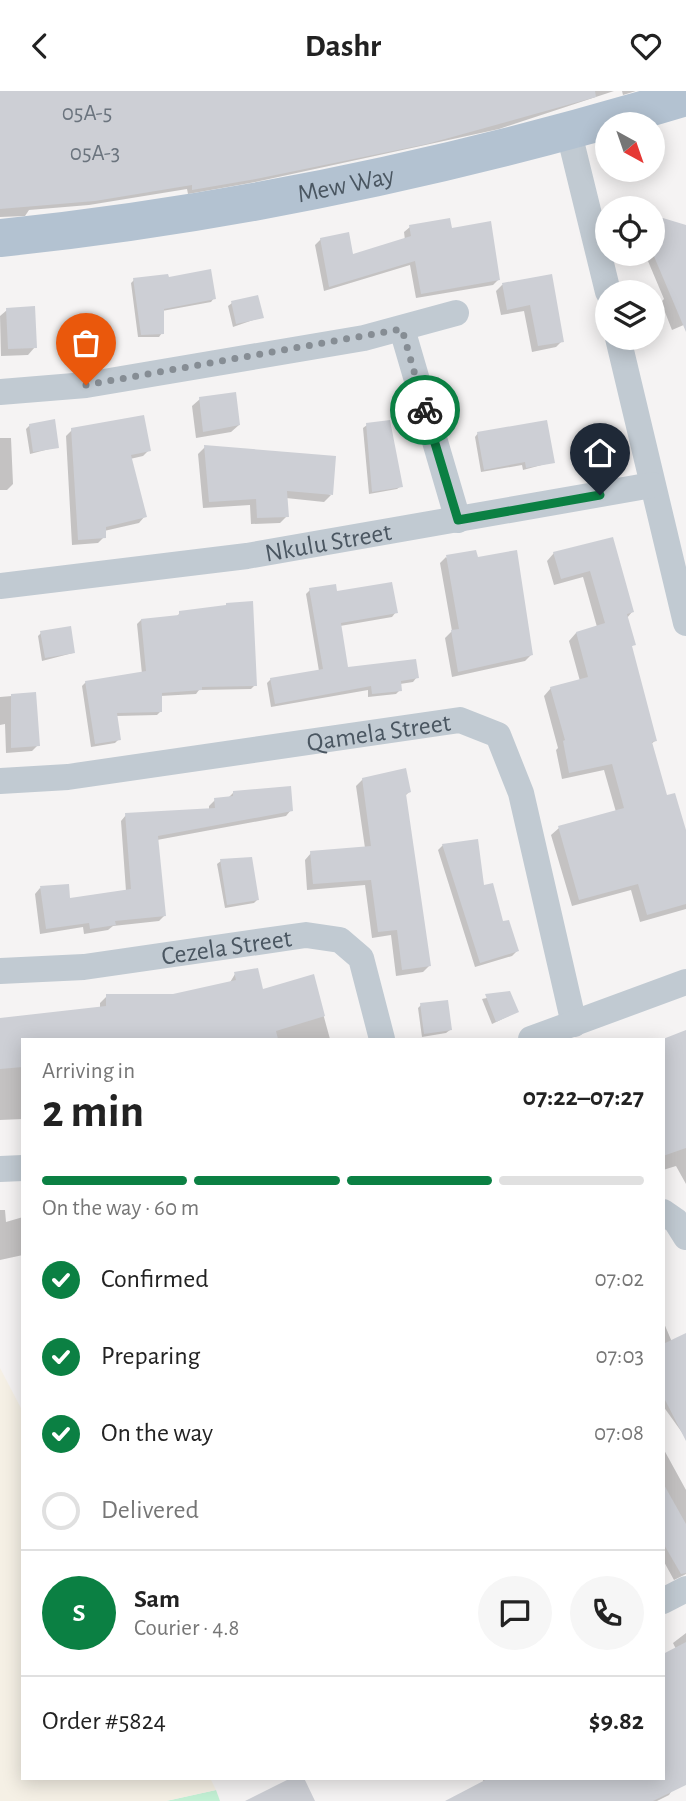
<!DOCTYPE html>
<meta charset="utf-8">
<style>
:root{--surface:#fff;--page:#f6f6f6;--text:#222;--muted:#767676;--line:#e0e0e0;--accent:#0b8043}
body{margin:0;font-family:"Alegreya Sans",sans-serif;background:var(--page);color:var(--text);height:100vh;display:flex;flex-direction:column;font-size:26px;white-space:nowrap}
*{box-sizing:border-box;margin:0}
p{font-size:23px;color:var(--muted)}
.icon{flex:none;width:38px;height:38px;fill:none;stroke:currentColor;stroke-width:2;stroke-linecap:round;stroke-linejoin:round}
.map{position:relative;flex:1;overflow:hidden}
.drawer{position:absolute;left:21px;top:947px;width:644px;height:742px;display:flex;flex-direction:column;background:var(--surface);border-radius:0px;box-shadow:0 4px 18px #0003}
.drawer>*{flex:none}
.needle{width:46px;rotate:140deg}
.tools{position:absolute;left:595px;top:21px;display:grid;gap:14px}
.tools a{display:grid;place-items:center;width:70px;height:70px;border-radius:50%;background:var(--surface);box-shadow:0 4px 18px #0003;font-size:35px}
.pin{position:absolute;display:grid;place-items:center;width:60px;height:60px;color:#fff;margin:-72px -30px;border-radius:50% 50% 50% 0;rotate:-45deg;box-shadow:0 0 7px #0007}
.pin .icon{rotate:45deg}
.courier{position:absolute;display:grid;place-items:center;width:70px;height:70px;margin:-35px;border:5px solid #0b8043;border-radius:50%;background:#fff;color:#222;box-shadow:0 2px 9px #0007}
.summary em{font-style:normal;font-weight:700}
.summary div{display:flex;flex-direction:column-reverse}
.summary{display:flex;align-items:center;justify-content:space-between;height:119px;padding:0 21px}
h1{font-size:46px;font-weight:700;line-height:52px}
.bar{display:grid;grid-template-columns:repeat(4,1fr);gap:10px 7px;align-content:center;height:84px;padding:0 21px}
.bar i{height:9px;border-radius:5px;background:var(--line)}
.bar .on{background:var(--accent)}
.bar p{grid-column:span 4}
.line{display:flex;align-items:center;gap:18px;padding:0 21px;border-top:2px solid var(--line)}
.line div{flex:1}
.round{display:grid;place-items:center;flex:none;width:74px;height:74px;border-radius:37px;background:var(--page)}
ol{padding:0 21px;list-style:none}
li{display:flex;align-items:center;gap:21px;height:77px}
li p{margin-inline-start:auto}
li .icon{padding:7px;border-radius:50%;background:var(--accent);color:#fff;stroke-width:4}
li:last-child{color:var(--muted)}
li i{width:38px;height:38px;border:4px solid var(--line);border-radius:50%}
header{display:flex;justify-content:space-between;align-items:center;height:91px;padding:0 21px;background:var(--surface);font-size:32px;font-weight:700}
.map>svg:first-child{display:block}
</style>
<header><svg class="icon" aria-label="back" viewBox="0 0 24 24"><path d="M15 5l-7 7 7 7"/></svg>Dashr<svg class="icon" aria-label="heart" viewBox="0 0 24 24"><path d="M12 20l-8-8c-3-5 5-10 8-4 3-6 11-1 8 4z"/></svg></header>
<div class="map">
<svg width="686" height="1710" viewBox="0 0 686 1710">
<rect width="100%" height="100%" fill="#f5f3f3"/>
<path fill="#c3f1d5" d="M216,1699L220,1710H166Z"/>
<path fill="#f5f0e5" d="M0,1277L23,1321V1687H210L216,1699L166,1710H0Z"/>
<path fill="#0003" d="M0,0H614L499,38L250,92L188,103L187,98L89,114L29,119L25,125L0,126Z
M622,0H636L623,4Z
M653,126L686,136V233L672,239L661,211L664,208L645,163H653Z
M410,136L451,139L499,188L493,194L416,207L410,174L324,200L315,154L321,148L352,165L405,149L404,141Z
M551,185L562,250L556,256L532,261L524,220L501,224L496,200L502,194Z
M167,188L214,207L211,211L162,220V242L159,246H138L131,192L134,189Z
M232,212L262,226L233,236L228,215Z
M7,219L35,256L28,264L1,265L0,225Z
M200,308L239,334L231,341L196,347L192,315Z
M30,334L57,356L30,363L26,338Z
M367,334L401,395L397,398L369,403L363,337Z
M72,339L149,359L143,365L130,368L145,425L139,432L104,440V446L98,452L72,454L66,345Z
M478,342L553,371L523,379L522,374L481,381L475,346Z
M0,347H11L13,393L7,399H0Z
M205,356L331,404L324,411L286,407L287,425L280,432L251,433L250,414L203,417L198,363Z
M612,448L632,521L627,527L634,553L630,557L655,650L651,653L666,706L686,741V818L640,831L631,799L572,815L551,744L559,737L616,721L604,679L562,688L556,659L558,657L544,605L551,597L580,590L569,550L576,542L597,536L583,486L554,494L547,470L554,462Z
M446,466L531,564L525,570L452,586L445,547L452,540L440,472Z
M310,499L336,502L396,521L392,526L340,535L347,578L417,586L413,591L400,593V599L396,603L368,606V599L271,616L267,592L271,588L319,580L306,503Z
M180,522L255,594L251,598L199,599L196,603L160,605L161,620L157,624L116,625L119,648L115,652L91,656L82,595L86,591L142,583L137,533L141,529L176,526Z
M41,542L73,562L42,570L38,545Z
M35,603L38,654L32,660L6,662L5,633L0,634V606Z
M363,688L409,701L404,706L429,875L423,881L396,885L391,844L372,847L365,794L307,799L305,769L311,762L365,757L356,695Z
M233,702L291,719L286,725L157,749L165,824L159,830L113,835L108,839L84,843L83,836L40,843L35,803L40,797L69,809L126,800L121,730L126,724L209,719V715L215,709L227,708Z
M443,754L483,796L517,860L512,865L475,876L438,759Z
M221,770L257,809L254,812L225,817L217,773Z
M235,883L261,901L313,886L330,948H23V1028L0,1029V929L100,918V912L107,905H174L229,893Z
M509,902L517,921L492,933L482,908Z
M421,914L450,939L446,942L422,946L418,917Z
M686,941V1093L676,1075L663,1079V950Z
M0,1119H5L6,1131L23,1126V1164L0,1169Z
M663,1230L672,1251L686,1259V1347L663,1315Z
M663,1357L686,1399V1483L674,1489L663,1469Z
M686,1542V1677L669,1704L657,1710H449L484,1692L482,1687H663L676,1558L673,1552Z"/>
<path fill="#cdcfd5" d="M0,0H595L596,6L427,53L256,88L192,99V94L95,110L0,118Z
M653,124L686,134V241L653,163Z
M450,127L452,137L491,130L500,189L421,203L415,170L329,196L320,147L349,141L353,163L411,145L409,134Z
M211,178L216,208L164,218V243L141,244L133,187L168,183L169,186Z
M552,183L564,251L538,255L530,214L507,219L502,192Z
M258,204L264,227L236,233L231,210Z
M35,215L37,257L8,258L6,217Z
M236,301L240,334L203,341L199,306Z
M144,324L151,360L131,364L147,426L106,436V447L78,449L71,337Z
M55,328L59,357L33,361L29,333Z
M390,329L403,396L372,401L366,332Z
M547,329L555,372L526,377L525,371L484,379L477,341Z
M204,354L336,365L333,404L287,400L289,426L257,427L256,408L209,411Z
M613,446L634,521L627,523L636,554L632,555L657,650L652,651L667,704L675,702L686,739V813L647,824L638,793L579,809L558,735L624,717L612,673L569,682L563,650L565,649L550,596L588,586L576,541L605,532L590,480L561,488L553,461Z
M476,459L478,466L517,459L533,564L458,581L451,539L459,538L446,464Z
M392,491L398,522L341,532L348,576L416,568L419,587L401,590L402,600L372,603L371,595L275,613L270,587L323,578L309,497L336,493L337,500Z
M253,510L257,595L202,596V599L162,602V621L117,622L121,649L95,653L85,590L146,580L141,528L179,524V520L226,514V512Z
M71,535L75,562L45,567L40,540Z
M36,601L40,655L11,657V603Z
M406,677L411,701L406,703L431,875L402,879L397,839L378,841L371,789L313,793L310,760L371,755L362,687Z
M291,695L293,720L158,745L166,825L115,830L116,834L90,838L89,832L46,838L40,795L69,793L70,807L131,798L125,722L215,717L214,707L233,705V700Z
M478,748L484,794L493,792L503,830L509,829L519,860L480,872L442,753Z
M252,766L259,809L227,814L220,768Z
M258,877L263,898L314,883L325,925L276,940L278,948H23V976L0,978V927L106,915V903H173L236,889L234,881Z
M510,900L519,921L496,931L485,903Z
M448,909L452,939L424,943L420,912Z
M686,939V1057L663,1065V948Z
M686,1242V1350L663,1305V1253Z
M663,1392L686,1433V1482L681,1483L663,1452Z
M686,1551V1694L653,1710H445L489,1687H663V1563Z
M291,1687H304L315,1710H245Z"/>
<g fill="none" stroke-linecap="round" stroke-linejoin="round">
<g stroke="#c1cad2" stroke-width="26">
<path d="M569,42L608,201"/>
<path d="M402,238L458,429"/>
<path d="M618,247L686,532"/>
<path d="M0,301L86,294L364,247L456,222"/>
<path id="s1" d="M0,495L247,465L652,394"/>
<path id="s2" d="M0,690L68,686L460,629L498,644L521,702L574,933"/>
<path id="s3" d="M0,880L84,876L306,844L340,849L361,867L382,948"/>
<path d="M531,948L686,891"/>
<path d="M0,1078L23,1077"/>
<path d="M663,1121L676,1130L686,1146"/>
<path d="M663,1510L686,1498"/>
</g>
<path stroke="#b3c2d1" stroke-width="38" id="s4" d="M0,147C233,123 461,74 686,6"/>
</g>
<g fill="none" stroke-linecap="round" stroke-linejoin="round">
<path stroke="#868d94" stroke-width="7" stroke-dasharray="0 12.6" d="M86,294L402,238L425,319"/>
<path stroke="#0b8043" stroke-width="9" d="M425,319L458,429L600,404"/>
</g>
<g text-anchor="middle" stroke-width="5" stroke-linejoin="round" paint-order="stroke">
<g font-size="23" fill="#6b747e">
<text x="87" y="29">05A-5</text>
<text x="95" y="69">05A-3</text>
</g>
<g font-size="26" fill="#4a5661" stroke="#fff">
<text dy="9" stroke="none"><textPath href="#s4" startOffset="350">Mew Way</textPath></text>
<text dy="9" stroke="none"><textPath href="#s1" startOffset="331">Nkulu Street</textPath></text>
<text dy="9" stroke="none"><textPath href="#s2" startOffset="382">Qamela Street</textPath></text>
<text dy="9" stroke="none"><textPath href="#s3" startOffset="228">Cezela Street</textPath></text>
</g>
</g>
</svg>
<div class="tools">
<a><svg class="needle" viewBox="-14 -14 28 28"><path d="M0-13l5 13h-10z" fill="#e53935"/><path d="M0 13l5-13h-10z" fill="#767676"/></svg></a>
<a><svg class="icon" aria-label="locate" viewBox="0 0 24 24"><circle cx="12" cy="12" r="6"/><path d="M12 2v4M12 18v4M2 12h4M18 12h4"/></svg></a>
<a><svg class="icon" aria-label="layers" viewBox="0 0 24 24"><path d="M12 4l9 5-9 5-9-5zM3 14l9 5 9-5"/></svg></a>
</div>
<div class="pin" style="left:86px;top:294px;background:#ea580c"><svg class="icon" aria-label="bag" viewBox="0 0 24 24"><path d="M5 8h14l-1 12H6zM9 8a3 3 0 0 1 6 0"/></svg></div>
<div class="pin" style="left:600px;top:404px;background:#1f2937"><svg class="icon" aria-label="home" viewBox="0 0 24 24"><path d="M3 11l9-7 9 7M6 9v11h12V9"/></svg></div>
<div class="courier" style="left:425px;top:319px"><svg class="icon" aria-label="bike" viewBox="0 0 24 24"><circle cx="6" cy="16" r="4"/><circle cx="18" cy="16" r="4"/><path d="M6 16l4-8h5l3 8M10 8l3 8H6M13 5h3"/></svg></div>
<section class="drawer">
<div class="summary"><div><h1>2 min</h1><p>Arriving in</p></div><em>07:22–07:27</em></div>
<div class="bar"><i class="on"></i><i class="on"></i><i class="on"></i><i></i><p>On the way · 60 m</p></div>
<ol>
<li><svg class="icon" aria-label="check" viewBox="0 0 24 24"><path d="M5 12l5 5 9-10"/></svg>Confirmed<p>07:02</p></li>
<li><svg class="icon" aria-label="check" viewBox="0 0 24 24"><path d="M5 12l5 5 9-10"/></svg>Preparing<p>07:03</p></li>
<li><svg class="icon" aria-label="check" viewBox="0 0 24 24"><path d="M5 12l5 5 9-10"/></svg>On the way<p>07:08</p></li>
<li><i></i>Delivered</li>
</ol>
<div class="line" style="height:126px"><b class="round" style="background:var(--accent);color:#fff">S</b><div><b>Sam</b><p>Courier · 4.8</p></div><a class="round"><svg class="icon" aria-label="chat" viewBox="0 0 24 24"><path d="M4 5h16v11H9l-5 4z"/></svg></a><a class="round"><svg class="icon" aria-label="phone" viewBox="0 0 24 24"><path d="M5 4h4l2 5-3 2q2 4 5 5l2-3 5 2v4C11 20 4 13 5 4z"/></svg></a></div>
<div class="line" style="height:91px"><div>Order #5824</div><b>$9.82</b></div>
</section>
</div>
